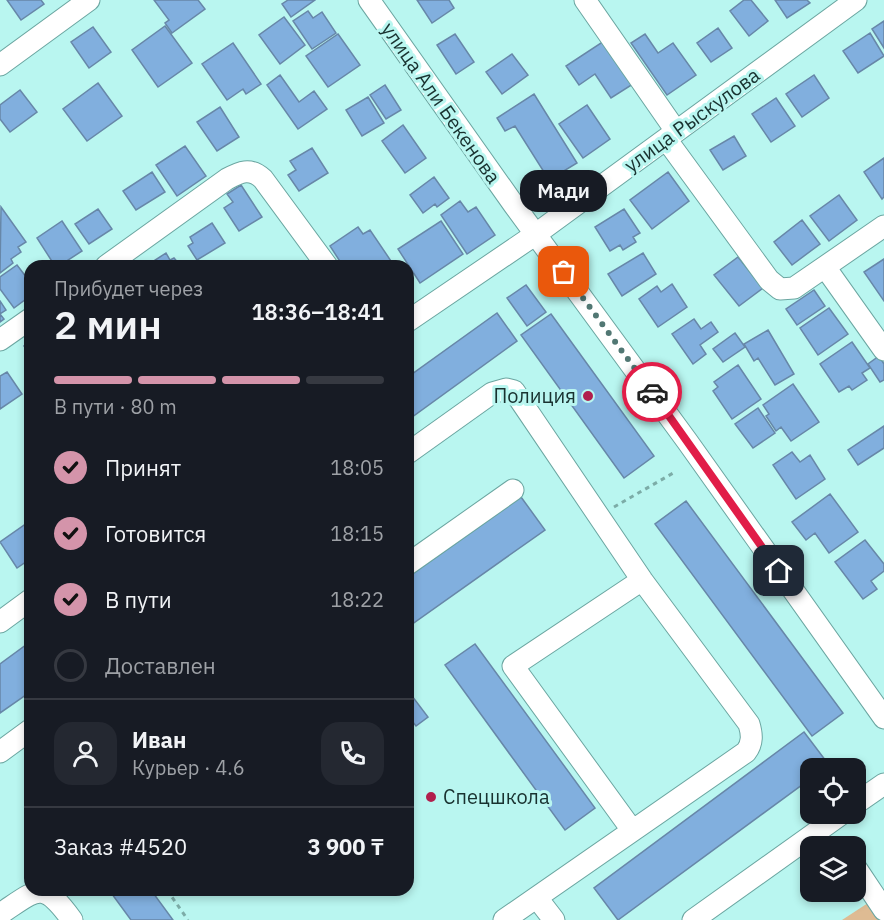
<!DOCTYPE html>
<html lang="ru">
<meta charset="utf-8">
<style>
:root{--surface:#171b24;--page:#242831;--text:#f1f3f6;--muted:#9ea1a6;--line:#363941;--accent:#d494aa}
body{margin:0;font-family:"IBM Plex Sans",sans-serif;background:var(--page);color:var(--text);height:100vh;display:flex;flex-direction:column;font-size:22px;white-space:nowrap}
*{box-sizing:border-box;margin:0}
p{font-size:20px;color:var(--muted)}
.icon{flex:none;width:33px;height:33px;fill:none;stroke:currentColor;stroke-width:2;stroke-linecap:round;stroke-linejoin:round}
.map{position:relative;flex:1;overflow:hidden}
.side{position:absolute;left:24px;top:260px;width:390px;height:636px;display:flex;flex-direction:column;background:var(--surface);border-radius:18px;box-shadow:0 3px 9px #0003}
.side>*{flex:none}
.tools{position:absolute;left:800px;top:758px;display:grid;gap:12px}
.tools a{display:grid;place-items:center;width:66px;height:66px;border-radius:12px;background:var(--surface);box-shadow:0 3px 9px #0003;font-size:30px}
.pin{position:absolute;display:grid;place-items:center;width:51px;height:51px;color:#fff;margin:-26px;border-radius:12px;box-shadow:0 3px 9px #0006}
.courier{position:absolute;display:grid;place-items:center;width:60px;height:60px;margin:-30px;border:4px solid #e11d48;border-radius:50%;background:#fff;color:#222;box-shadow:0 2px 8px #0007}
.bubble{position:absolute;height:42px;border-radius:18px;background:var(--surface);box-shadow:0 3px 9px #0003;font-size:20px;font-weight:600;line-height:42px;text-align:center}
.headline em{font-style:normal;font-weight:600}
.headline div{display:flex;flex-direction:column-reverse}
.headline{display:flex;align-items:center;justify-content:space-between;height:102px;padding:0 30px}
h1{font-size:39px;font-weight:600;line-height:45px}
.bar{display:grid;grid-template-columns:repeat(4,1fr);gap:9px 6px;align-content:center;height:72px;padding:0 30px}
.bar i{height:8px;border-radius:4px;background:var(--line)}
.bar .on{background:var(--accent)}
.bar p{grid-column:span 4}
.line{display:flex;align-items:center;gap:15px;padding:0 30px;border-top:2px solid var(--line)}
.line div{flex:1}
.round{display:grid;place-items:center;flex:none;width:63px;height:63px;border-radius:18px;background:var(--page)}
ol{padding:0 30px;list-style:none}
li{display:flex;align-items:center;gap:18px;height:66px}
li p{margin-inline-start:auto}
li .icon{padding:6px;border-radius:50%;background:var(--accent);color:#111;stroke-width:4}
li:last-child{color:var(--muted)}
li i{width:33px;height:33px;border:3px solid var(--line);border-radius:50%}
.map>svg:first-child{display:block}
</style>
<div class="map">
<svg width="884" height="920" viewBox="0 0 884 920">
<rect width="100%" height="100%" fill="#b9f6f0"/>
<path fill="#debb93" d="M868,903L880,920H842Z"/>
<path fill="#81afde" stroke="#6787a8" stroke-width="1.5" d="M7,0H41L44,4L21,20Z
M154,0H198L205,9L172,33L165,23L169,20Z
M288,0H315L291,17L282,4Z
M417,0H449L454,8L432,23Z
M744,0H751L768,21L749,36L730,11Z
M775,0H807L810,3L787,18Z
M308,11L313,18L322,12L336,33L312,49L293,21Z
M284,17L305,45L280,64L259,35Z
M884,21V48L872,29Z
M165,26L192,63L158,87L132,50Z
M93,27L111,52L89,68L71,42Z
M718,28L732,48L711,62L697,43Z
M870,33L884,56L858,73L843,51Z
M338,34L360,65L328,87L306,56Z
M455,34L474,62L456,74L437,45Z
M645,34L658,53L673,43L696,75L667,95L631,43Z
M604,41L633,84L611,98L595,74L579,85L566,66Z
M233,43L261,84L246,94L243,89L227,100L202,64Z
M512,54L528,75L502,94L486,72Z
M280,75L299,102L314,91L327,109L298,129L267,85Z
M814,75L829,98L802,117L786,94Z
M98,83L122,116L87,141L63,109Z
M385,85L401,110L386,119L370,95Z
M20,90L37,112L10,132L0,119V105Z
M534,94L577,163L549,180L515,126L505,131L497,118Z
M368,97L384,123L362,136L346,110Z
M776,98L795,126L771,142L752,114Z
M587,105L610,139L583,158L559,124Z
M220,107L239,137L217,151L197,122Z
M403,125L426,158L405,173L382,141Z
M734,136L746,156L723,170L710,150Z
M185,146L206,176L177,196L156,165Z
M312,148L328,173L299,191L288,175L296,170L290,161Z
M884,158V197L882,199L864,172Z
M152,172L165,192L136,210L123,191Z
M668,172L689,201L652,229L630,200Z
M434,177L449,198L437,207L435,204L423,213L410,195Z
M241,185L262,217L239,231L224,208L233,202L227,194Z
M839,195L857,220L829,241L810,216Z
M460,201L468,212L476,207L495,235L467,254L441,215Z
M1,207L26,242L18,247L21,252L11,259L13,263L0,273Z
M98,209L112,229L89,244L75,224Z
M624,209L640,233L633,237L636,242L623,250L620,245L610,251L595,227Z
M802,220L820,244L792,265L774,242Z
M62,221L82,251L59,266H55L37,238Z
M441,221L463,254L420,283L398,249Z
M212,223L225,243L197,260L188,246L193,243L190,237Z
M358,227L363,234L370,230L391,261L385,266H343L330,246Z
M166,253L170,260L174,258L180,265L146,266Z
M643,253L656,274L622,296L608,274Z
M738,257L763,288L739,306L714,275Z
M884,259V301L864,272Z
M17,265L30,282V296L14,308L0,289V277Z
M672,284L687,307L658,327L639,299L657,286L661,292Z
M526,285L546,312L527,326L507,298Z
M814,290L825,306L797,325L786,309Z
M0,301L6,310L0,314L4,319L0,322Z
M829,308L848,334L818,355L800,328Z
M497,313L517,341L408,420V377Z
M551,314L654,456L624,478L521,335Z
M694,319L701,329L711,322L718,332L700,345L706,354L693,364L672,334Z
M768,330L794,374L775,385L758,358L754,361L744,344Z
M735,333L745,347L723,362L713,349Z
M30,342V355L24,346Z
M852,342L870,368L862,373L867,380L852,390L849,386L839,392L820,364Z
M879,356L884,364V380L880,382L868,364Z
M738,365L761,399L732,419L713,391L718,387L714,382Z
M7,372L22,394L0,409V376Z
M793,384L819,422L791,441L781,427L776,431L766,416L769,414L763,405Z
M758,408L775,433L753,448L735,424Z
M884,426V448L858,465L848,450Z
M792,452L800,462L810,455L825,479L796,499L773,465Z
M830,494L858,532L829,553L815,533L806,540L792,522Z
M521,497L545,530L408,627V577Z
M686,501L843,713L812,736L655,524Z
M30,521V559L17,568L0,542Z
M865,540L884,564V571L871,581L877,589L863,599L835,562Z
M30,642V692L0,713V664Z
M475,644L595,808L565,830L445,665Z
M412,696L428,717L416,726L408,716V699Z
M804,732L829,765L825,768H810V779L618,920L594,888Z
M109,890H151L173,920H131Z"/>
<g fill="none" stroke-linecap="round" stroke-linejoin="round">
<g stroke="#6ba6a1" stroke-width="23">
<path id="street" d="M369,0L514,205L687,441L884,718
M585,0L676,131
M0,65L89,0
M666,139L769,280L780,289L794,288L884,226
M106,266L227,179C240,172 250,167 263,179L327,266
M825,267L884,350
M408,321L536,234L856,0
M0,340L30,319
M408,453L492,393L506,389L514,391L642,580L749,724C752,734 753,743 746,752L504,920
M408,564L513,490
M0,622L30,600
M0,752L30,730
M855,804L884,784
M632,830L513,666L642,580
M856,868L884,910
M537,898L554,920
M0,914C38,889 42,879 72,920
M693,920L843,813"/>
</g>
<path stroke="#7caca7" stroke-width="3" stroke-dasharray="4.5 4.5" stroke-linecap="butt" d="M614,507L675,472
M167,890L188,920"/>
<use href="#street" stroke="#fff" stroke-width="21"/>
</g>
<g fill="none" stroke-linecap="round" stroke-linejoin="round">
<path stroke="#517773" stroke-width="6" stroke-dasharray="0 10.8" d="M564,272L652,392"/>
<path stroke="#e11d48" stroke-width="8" d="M652,392L779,571"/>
</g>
<g fill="#b11f4d" stroke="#b9f6f0" stroke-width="2">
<circle cx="588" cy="396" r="6"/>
<circle cx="431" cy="797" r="6"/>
</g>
<g text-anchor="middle" stroke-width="6" stroke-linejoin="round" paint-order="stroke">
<g font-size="20" fill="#193230" stroke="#b9f6f0">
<text transform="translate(441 103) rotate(55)" y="7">улица Али Бекенова</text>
<text transform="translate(692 120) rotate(-36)" y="7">улица Рыскулова</text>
</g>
<g font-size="20" fill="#193230" stroke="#b9f6f0" text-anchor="end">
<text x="576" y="403">Полиция</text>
<text x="443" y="804" text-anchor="start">Спецшкола</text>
</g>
</g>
</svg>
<div class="tools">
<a><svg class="icon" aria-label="locate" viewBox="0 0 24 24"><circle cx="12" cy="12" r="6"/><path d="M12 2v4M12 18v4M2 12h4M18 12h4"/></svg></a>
<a><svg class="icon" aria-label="layers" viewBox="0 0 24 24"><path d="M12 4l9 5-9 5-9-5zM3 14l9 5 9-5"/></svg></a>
</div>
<div class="pin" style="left:564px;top:272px;background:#ea580c"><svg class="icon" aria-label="bag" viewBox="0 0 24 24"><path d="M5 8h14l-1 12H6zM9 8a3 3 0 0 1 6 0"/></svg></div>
<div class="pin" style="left:779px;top:571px;background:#1f2937"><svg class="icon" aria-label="home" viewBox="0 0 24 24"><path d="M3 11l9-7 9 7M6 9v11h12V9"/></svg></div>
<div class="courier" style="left:652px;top:392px"><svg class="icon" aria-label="car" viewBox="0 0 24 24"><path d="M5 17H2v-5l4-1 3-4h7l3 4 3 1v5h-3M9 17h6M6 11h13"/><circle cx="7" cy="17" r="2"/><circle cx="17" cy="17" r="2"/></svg></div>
<div class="bubble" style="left:520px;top:170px;width:87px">Мади</div>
<section class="side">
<div class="headline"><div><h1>2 мин</h1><p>Прибудет через</p></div><em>18:36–18:41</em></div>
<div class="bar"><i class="on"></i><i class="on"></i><i class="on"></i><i></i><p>В пути · 80 m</p></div>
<ol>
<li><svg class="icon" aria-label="check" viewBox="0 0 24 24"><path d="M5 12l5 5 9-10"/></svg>Принят<p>18:05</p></li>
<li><svg class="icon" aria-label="check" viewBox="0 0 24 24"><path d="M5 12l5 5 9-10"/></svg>Готовится<p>18:15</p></li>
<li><svg class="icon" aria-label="check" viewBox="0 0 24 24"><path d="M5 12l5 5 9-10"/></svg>В пути<p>18:22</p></li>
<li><i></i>Доставлен</li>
</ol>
<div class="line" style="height:108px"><a class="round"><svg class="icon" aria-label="person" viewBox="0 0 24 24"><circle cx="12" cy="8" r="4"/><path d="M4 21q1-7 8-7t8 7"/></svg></a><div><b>Иван</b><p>Курьер · 4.6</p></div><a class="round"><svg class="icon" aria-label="phone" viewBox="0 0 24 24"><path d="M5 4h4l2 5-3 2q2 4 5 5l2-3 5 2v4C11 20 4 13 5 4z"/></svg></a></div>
<div class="line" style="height:78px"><div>Заказ #4520</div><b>3 900 ₸</b></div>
</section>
</div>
